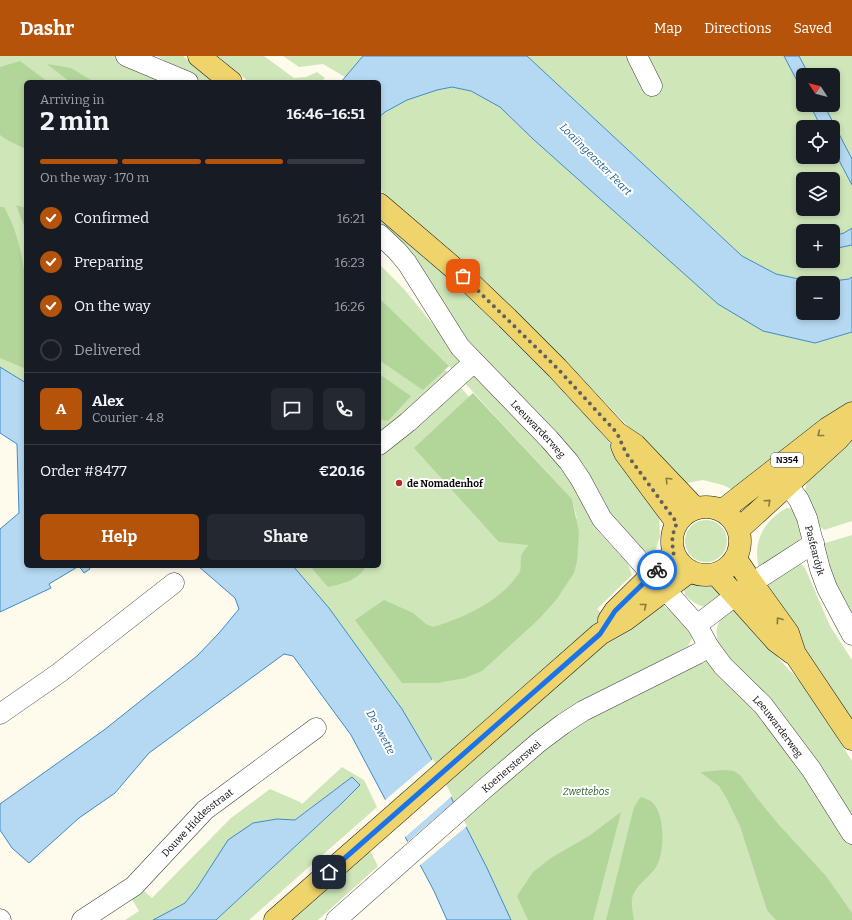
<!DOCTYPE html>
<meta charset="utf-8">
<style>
:root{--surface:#171b24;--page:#242831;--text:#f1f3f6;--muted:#9ea1a6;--line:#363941;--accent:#b45309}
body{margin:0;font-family:Bitter,serif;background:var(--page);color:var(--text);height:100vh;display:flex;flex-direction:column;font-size:15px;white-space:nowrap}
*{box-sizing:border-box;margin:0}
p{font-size:13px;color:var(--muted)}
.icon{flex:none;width:22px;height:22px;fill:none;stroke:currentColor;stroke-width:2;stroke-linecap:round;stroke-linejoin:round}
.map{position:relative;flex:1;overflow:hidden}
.panel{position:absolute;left:24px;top:24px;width:357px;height:488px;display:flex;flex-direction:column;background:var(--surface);border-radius:6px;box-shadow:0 2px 6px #0003}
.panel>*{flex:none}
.needle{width:26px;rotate:306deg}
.controls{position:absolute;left:796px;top:12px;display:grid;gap:8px}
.controls a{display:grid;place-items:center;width:44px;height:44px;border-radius:6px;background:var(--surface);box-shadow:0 2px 6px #0003;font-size:20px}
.pin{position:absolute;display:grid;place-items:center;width:34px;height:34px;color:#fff;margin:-17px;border-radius:8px;box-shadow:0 2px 6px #0006}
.courier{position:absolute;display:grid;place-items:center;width:40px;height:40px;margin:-20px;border:3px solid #1a73e8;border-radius:50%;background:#fff;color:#222;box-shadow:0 1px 5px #0007}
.headline em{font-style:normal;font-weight:700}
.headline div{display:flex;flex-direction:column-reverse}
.headline{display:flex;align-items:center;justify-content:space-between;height:68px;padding:0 16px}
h1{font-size:26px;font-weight:700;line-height:30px}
.bar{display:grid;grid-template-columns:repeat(4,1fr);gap:6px 4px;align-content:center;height:48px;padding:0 16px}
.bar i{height:5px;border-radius:3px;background:var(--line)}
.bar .current{background:var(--accent)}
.bar p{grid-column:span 4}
.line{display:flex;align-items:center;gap:10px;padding:0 16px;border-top:1px solid var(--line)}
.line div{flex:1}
.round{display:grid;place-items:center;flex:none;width:42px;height:42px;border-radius:6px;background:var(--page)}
ol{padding:0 16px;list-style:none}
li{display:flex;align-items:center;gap:12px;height:44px}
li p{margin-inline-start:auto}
li .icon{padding:4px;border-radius:50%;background:var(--accent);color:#fff;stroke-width:4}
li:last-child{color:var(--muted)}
li i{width:22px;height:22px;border:2px solid var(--line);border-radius:50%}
.action{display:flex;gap:8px;margin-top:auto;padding:8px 16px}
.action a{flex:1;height:46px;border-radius:6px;background:var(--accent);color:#fff;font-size:16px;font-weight:700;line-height:46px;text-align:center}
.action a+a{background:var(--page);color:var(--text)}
header{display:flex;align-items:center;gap:24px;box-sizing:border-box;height:56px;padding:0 20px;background:var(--accent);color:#fff}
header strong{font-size:19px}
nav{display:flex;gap:22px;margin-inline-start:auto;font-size:14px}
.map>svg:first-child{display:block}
</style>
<header>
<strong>Dashr</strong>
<nav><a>Map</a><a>Directions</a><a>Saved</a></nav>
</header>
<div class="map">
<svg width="852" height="864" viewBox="0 0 852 864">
<rect width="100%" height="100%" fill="#fefbed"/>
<path fill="#cfe6b9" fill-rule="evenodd" d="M0,0H125L176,26H26V329L0,314Z
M157,0H183L215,26H201Z
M218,0H264L294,22L306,21L317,16L325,22L321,26H249Z
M283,0H363L345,21L323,8L299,11Z
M527,0H784L803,36V49H810L821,71H803V101H833V93L852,129V172L844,177L833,180V175H803V205H833V193L852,189V221L849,223L817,227L776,218L742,200ZM803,123H833V153H803Z
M799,0H852V103L824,49H833V19H809Z
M452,31L471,35L500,51L533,83L646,183L814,287L852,276V347L793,392L777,397L756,416L737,436L723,429L703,424L682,428C636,379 590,329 542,282C489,231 434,182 379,133V61C400,44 426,36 452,31Z
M379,161L452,224L561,330L627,407L659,459L660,480L656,493L652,498L642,494L611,460L605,446L584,409L526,346L466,289L379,170Z
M379,208L404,233L460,302L571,421L598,475L628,508L632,519L597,553L618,576L658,548C674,552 684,568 692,582L688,590L649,612L707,603L759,651L852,789V864H508L286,510H379ZM419,281L449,310L572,443L577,463L425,291Z
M852,373V465L824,474L816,467L807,449L805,435L808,422Z
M787,452L794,453L803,478L799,485L759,512C752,486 764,464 787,452Z
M685 485a21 21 0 1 1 42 0a21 21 0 1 1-42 0Z
M852,479V573L844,558L822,488Z
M800,507L805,512L830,570L852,604V667L763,530Z
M702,527L713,530L723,541C706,555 701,553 685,539L684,534L690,528Z
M734,549L780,604L805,631L852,705V763L765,638C762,634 758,630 755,626C739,611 706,590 720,564C721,561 722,558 724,556C727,553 731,551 734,549Z
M342,711L364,724L377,751L249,864H216L342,747L359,729L352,721L295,764L277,763L197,832L185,847L153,864H125L139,855L130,840L141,832L152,842L231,762L270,733L300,746L302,748Z
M370,795L378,810L318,864H290Z"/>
<path fill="#b2d59a" d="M20,5L48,26H26V93L9,85L0,79V11Z
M47,8L71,12L94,26H70Z
M16,149L26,152V175Z
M0,151H4C32,201 26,258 26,313L0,302Z
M379,242L449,310L423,334L379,304Z
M379,318L411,340L388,365L379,363Z
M473,337L572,443L579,476L577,505L574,517L556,544L538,564L482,615L465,622L437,627H402L355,564L384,544L413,557L426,568L433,571C464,562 501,545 519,517C522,512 520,507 521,502C521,497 526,492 529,489L499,486L414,392Z
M310,510H366C359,524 342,528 328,531Z
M725,714L734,715L740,719L757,742L779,769L826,820L852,857V864H776L767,854L740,770L727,743L719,730L700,716Z
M642,741C645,743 651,744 653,747C665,759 665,797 656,811C649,822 635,829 632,843C631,849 633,857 634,864H606L634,751L639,743Z
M621,756L593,864H528L517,840L533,816L551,802L589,780Z"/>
<path fill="#b5d9f2" stroke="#418bc4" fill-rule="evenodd" d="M363,0H527L742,200L776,218L817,227L849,223L852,221V276L815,287L763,275L718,248L533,83L500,51L471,35L452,31L437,34L407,44L385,56L379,61V26H341ZM803,227H833V257H803Z
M784,0H799L809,19H803V36Z
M810,49H824L852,103V129L833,93V71H821Z
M852,172V189L833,193V180L844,177Z
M0,311L26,327V510H88L90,513L84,517L79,510L49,528L51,532L0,556V473L19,457L17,388L0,377Z
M198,510H293L329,552L402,653L431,702L487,812L511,864H447L434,835L351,679L293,600L284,598L149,697L115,737L79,762L29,807L12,792L0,774V748L104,674L197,600L219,577L239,553L235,542Z
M352,721L360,729L342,747L216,864H153L185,847L197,832L228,784L253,767L277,763L295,764Z"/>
<path fill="#fefbed" d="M433,703L452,740L403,783L384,745Z
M454,746L467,770L418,811L406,787Z"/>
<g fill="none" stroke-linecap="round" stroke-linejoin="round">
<g stroke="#3f3f3f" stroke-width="21">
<g id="minor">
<path d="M126,0L188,26"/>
<path d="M637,0L652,30"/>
<path id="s1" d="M379,178L397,195L407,207L460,291L549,383L569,406L581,424L602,463L697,569L709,591L723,610L763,649L811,713L852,778"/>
<path d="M379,389L408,366L474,306"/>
<path id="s2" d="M778,416L799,444L807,462L820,513L827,532L852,579"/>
<path d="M697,569L752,527L814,487"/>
<path d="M0,658L59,617L174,527"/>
<path d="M0,863L1,864"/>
<path id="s3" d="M82,864L134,830L205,754L316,672"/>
<path id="s4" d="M336,864L483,734L539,686L563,668L583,655L697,598L709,591"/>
</g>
</g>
<g stroke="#1d1d1d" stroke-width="23">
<path id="major" d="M199,0L231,26
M379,148L463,220L507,262L557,312L617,377L635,389L695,452
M622,390L625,397L677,467
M672 485a34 34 0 1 1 68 0a34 34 0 1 1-68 0Z
M723,454L828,372L852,357
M739,473L838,383L852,367
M736,503L752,527L788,577L795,598L852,683
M716,518L776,585L792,597
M609,564L615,555L674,497
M275,864L600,578L625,564L690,515"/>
</g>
<use href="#minor" stroke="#fff" stroke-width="20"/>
<use href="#major" stroke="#efd46c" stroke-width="22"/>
</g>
<defs><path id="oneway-chevron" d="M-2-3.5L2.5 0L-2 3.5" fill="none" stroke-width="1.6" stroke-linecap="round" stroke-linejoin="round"/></defs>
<g stroke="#897a41">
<use href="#oneway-chevron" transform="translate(820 378) rotate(142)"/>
<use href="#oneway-chevron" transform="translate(668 424) rotate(-134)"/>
<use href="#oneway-chevron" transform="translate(768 446) rotate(-42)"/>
<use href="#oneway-chevron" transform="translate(644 550) rotate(-38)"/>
<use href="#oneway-chevron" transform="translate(779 564) rotate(-126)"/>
</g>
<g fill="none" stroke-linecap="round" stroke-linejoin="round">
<path stroke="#61605b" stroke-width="4" stroke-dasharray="0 7.2" d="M463,220L557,312L617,377L626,397L677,467C672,478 671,486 674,497L657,514"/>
<path stroke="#1a73e8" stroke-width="5" d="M329,816L600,578L615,555L657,514"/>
</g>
<circle fill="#b32e2f" stroke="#fff" stroke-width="1.5" cx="399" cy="427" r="4"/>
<g text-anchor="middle" stroke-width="4" stroke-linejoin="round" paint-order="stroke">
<rect fill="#fff" stroke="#555" stroke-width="1" x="771" y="397" width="32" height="14" rx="3"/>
<g font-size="9" font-weight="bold" fill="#0c0c0c">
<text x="787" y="407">N354</text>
</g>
<g font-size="10" fill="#0c0c0c" stroke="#fff">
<text dy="4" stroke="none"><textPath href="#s1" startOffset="253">Leeuwarderweg</textPath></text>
<text dy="4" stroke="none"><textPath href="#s2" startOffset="88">Pasfeardyk</textPath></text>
<text dy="4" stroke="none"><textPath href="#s1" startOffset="637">Leeuwarderweg</textPath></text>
<text dy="4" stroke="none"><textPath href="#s4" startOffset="233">Koeriersterswei</textPath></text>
<text dy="4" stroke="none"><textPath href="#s3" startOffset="152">Douwe Hiddesstraat</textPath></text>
</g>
<g font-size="10" font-weight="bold" fill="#0c0c0c" stroke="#fff" text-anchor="start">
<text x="407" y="431">de Nomadenhof</text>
</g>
<g font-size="10" font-style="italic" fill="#2c5f21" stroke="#fff">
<text x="586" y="739">Zwettebos</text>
</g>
<g font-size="11" font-style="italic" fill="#1e5d95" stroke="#fff">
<text transform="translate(596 103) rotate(45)" y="4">Loaiïngeaster Feart</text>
<text transform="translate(381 676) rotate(62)" y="4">De Swette</text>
</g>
</g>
</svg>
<div class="controls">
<a><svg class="needle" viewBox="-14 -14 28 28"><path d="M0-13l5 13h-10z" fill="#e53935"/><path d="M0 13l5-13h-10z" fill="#9ea1a6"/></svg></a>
<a><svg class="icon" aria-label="locate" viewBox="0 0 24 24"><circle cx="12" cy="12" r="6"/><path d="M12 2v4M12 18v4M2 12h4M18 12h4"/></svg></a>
<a><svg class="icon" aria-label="layers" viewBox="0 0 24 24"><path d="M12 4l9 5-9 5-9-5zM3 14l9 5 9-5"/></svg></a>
<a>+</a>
<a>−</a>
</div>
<div class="pin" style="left:463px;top:220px;background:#ea580c"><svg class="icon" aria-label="bag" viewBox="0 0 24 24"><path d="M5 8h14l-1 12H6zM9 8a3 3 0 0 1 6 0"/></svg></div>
<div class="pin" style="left:329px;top:816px;background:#1f2937"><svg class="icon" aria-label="home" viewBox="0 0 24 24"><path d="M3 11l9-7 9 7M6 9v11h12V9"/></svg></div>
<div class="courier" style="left:657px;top:514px"><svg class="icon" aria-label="bike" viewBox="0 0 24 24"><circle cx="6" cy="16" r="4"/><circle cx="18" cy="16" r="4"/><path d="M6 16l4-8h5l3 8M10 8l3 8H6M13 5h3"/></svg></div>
<section class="panel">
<div class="headline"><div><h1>2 min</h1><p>Arriving in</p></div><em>16:46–16:51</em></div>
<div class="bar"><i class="current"></i><i class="current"></i><i class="current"></i><i></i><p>On the way · 170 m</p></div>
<ol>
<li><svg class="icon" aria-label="check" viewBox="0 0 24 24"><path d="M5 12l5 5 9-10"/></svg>Confirmed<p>16:21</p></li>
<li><svg class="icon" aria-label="check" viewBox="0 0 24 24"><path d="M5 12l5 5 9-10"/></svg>Preparing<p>16:23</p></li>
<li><svg class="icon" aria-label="check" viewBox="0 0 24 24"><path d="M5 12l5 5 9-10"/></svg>On the way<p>16:26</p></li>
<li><i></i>Delivered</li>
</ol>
<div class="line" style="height:72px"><b class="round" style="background:var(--accent);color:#fff">A</b><div><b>Alex</b><p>Courier · 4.8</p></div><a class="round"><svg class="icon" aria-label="chat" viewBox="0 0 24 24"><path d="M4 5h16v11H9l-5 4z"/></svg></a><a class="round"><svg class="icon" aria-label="phone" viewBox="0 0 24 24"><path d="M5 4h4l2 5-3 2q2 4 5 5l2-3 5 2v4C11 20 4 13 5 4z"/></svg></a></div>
<div class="line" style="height:52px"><div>Order #8477</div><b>€20.16</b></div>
<div class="action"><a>Help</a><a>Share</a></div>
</section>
</div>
